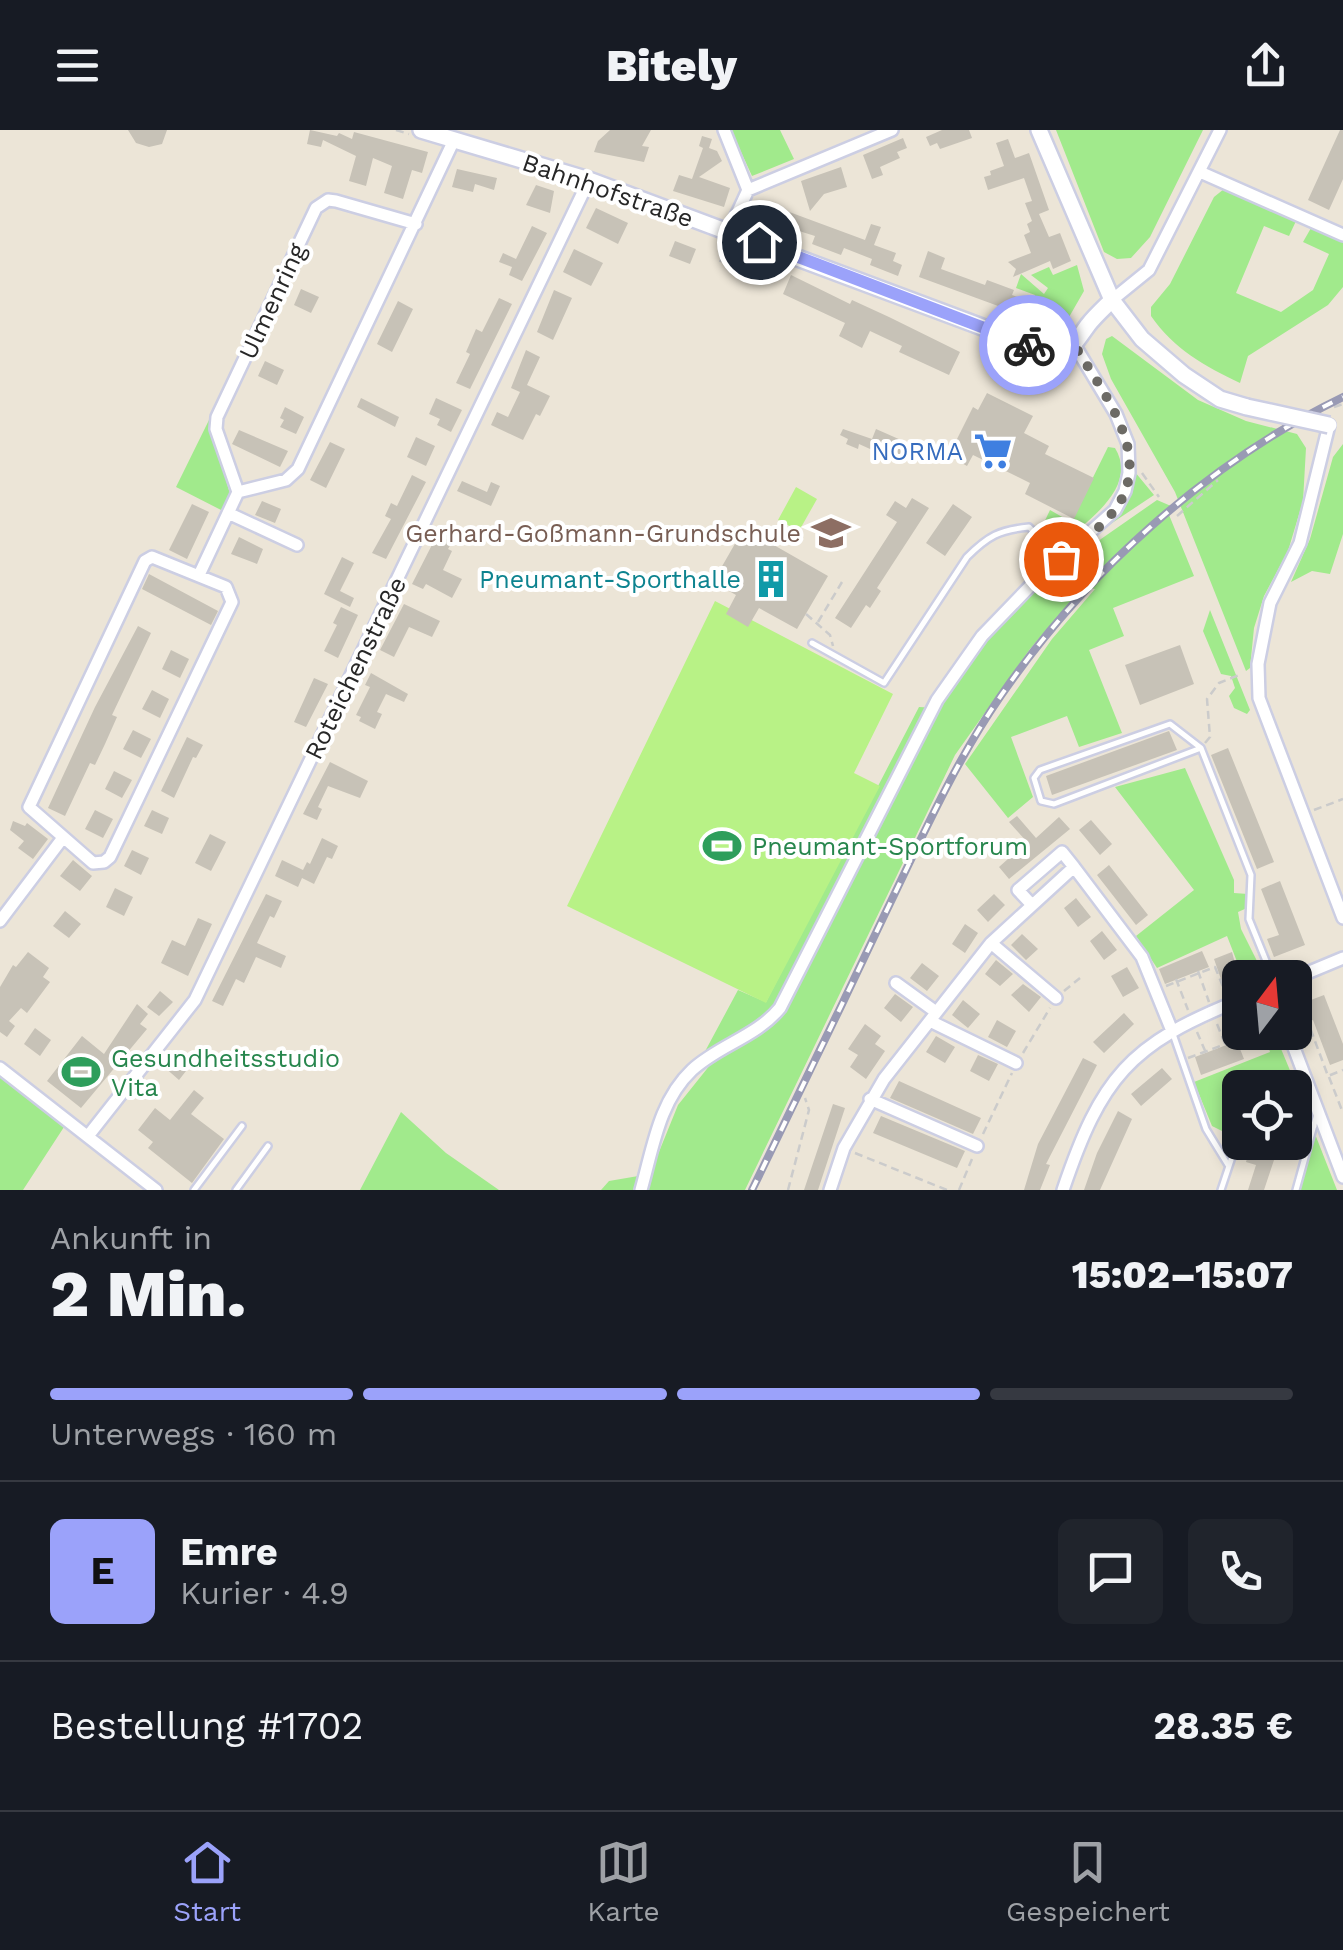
<!DOCTYPE html>
<html lang="de">
<meta charset="utf-8">
<style>
:root{--surface:#171b24;--page:#20242c;--text:#f1f3f6;--muted:#9ea1a6;--line:#363941;--accent:#9ba2fa}
body{margin:0;font-family:"Work Sans",sans-serif;background:var(--page);color:var(--text);height:100vh;display:flex;flex-direction:column;font-size:38px;white-space:nowrap}
*{box-sizing:border-box;margin:0}
p{font-size:32px;color:var(--muted)}
.icon{flex:none;width:55px;height:55px;fill:none;stroke:currentColor;stroke-width:2;stroke-linecap:round;stroke-linejoin:round}
.map{position:relative;height:1060px;overflow:hidden}
.sheet{display:flex;flex-direction:column;background:var(--surface);flex:1}
.sheet>*{flex:none}
.needle{width:65px;rotate:16deg}
.controls{position:absolute;left:1222px;top:830px;display:grid;gap:20px}
.controls a{display:grid;place-items:center;width:90px;height:90px;border-radius:15px;background:var(--surface);box-shadow:0 5px 15px #0003;font-size:50px}
.pin{position:absolute;display:grid;place-items:center;width:85px;height:85px;color:#fff;margin:-42px;border:5px solid #fff;border-radius:50%;box-shadow:0 2px 10px #0007}
.courier{position:absolute;display:grid;place-items:center;width:100px;height:100px;margin:-50px;border:8px solid #9ba2fa;border-radius:50%;background:#fff;color:#222;box-shadow:0 2px 12px #0007}
.overview em{font-style:normal;font-weight:800}
.overview div{display:flex;flex-direction:column-reverse}
.overview{display:flex;align-items:center;justify-content:space-between;height:170px;padding:0 50px}
h1{font-size:65px;font-weight:800;line-height:75px}
.bar{display:grid;grid-template-columns:repeat(4,1fr);gap:15px 10px;align-content:center;height:120px;padding:0 50px}
.bar i{height:12px;border-radius:8px;background:var(--line)}
.bar .current{background:var(--accent)}
.bar p{grid-column:span 4}
.line{display:flex;align-items:center;gap:25px;padding:0 50px;border-top:2px solid var(--line)}
.line div{flex:1}
.round{display:grid;place-items:center;flex:none;width:105px;height:105px;border-radius:15px;background:var(--page)}
header{display:flex;justify-content:space-between;align-items:center;height:130px;padding:0 50px;background:var(--surface);font-size:45px;font-weight:800}
.tabs{display:flex;justify-content:space-around;align-items:center;height:140px;border-top:2px solid var(--line);background:var(--surface);font-size:28px;color:var(--muted)}
.tabs a{display:grid;justify-items:center;gap:5px}
.tabs .current{color:var(--accent)}
.map>svg:first-child{display:block}
</style>
<header><svg class="icon" aria-label="menu" viewBox="0 0 24 24"><path d="M4 6h16M4 12h16M4 18h16"/></svg>Bitely<svg class="icon" aria-label="share" viewBox="0 0 24 24"><path d="M12 15V3M7 8l5-5 5 5M5 13v7h14v-7"/></svg></header>
<div class="map">
<svg width="1343" height="1060" viewBox="0 0 1343 1060">
<rect width="100%" height="100%" fill="#ece5d7"/>
<path fill="#a1ea8c" d="M731,0H780L794,29L752,46Z
M1056,0H1203L1150,107L1131,128L1117,129L1104,122Z
M1224,59L1296,91L1289,106L1264,96L1236,163L1281,182L1313,160L1329,124L1303,112L1311,98L1343,111V157L1328,175L1248,226L1240,253C1204,236 1174,219 1151,186V177L1170,154L1214,67Z
M1077,135L1084,161L1061,201L1044,206L1024,199L1030,182L1042,185L1046,175L1034,170L1035,165L1016,158L1021,144L1044,164L1048,158L1031,145L1049,137L1053,145Z
M1112,206L1198,270L1246,291L1297,304L1306,318L1303,371L1288,421L1264,466L1254,498L1250,538L1246,541L1175,362L1111,249L1102,224L1106,209Z
M209,290L230,364L223,381L176,357Z
M1343,314V404L1330,444L1312,441L1291,452L1310,409L1333,327Z
M1108,317L1115,318C1139,357 1087,392 1061,413L1051,411L1040,401L1050,380L1071,392Z
M1135,342L1154,365L1109,395L1127,372Z
M1157,370L1171,376L1167,380L1194,446L1113,478L1124,506L1089,520L1122,603L1079,617L1067,586L1011,607L1033,667L1008,688L965,634L1052,509L1095,459L1083,457L1030,519L955,625L745,1060H601L609,1051L650,1044L678,975L714,930L702,927L738,860L766,872L919,577L938,578L981,517L1045,449L1050,452L1101,409Z
M1210,480L1250,580L1247,584L1234,578L1229,566L1235,558L1231,546L1221,544L1203,501Z
M1185,638L1234,750V763L1248,764L1247,778L1238,782L1241,799L1262,841L1243,847L1227,806L1157,838L1136,806L1194,760L1115,657Z
M1274,902L1309,986L1307,991L1295,988V958H1240V998L1226,1003L1212,996L1194,952L1270,922L1264,904Z
M0,947L64,997L23,1060H0Z
M401,982L446,1023L499,1060H360Z
M1315,1004L1337,1060H1300Z"/>
<path fill="#b8f286" d="M796,357L817,369L799,401L778,390Z
M715,471L893,564L854,643L880,656L766,873L567,776Z"/>
<path fill="#c7c2b7" d="M128,0H167L162,14L149,17L136,13Z
M310,0L337,6L339,3L352,9L354,2L428,22L422,43L412,40L403,69L384,63L392,36L373,28L366,56L349,51L356,26L323,10L321,17L307,14Z
M610,0H651L642,16L649,17L644,32L594,22L598,11Z
M942,0H969L972,8L940,19L937,13L930,16L926,7Z
M1340,0H1343V49L1329,80L1308,70Z
M702,6L712,9L709,18L717,21L722,31L699,47L730,58L724,77L673,61L679,45L692,49L703,18L699,16Z
M903,8L907,18L897,22L900,28L880,37L883,45L872,49L863,25Z
M1008,9L1015,28L1029,23L1049,80L1039,84L1049,107L1060,103L1071,131L1053,139L1050,131L1013,147L1016,139L1008,132L1031,123L1024,105L1030,102L1027,94L1032,91L1025,73L1032,71L1024,48L988,60L984,47L991,45L990,41L1004,36L996,13Z
M841,37L847,57L824,64L810,81L801,51Z
M457,39L497,48L494,60L475,54L473,62L452,57Z
M536,55L554,61L550,83L526,75Z
M773,76L865,110L871,94L881,97L874,115L896,123L893,131L902,135L898,146L870,135L872,129L844,118L841,125L812,114L815,106L767,91L763,84L765,78Z
M596,78L628,93L618,114L586,98Z
M532,96L547,103L522,151L509,145L512,137L499,132L503,123L516,129Z
M675,111L696,119L690,134L669,126Z
M574,119L603,133L591,156L563,142Z
M928,121L945,128L941,139L985,155L987,150L1014,160L1012,165L1048,178L1046,186L1026,179L1023,185L919,147Z
M791,145L850,174L852,170L889,187L960,222L949,245L899,222L902,216L870,201L862,218L839,206L845,193L783,164Z
M301,159L319,167L311,183L294,175Z
M554,160L572,168L553,210L537,202Z
M499,168L512,174L470,259L456,253L470,224L466,222L476,199L482,202Z
M398,171L413,179L392,222L377,214Z
M526,220L540,227L527,255L550,266L540,286L536,284L523,310L491,295L497,282L508,287L520,262L511,258Z
M265,231L284,240L277,255L258,246Z
M987,263L1033,286L1024,303L1049,316L1045,324L1094,348L1074,389L1025,364L1030,353L973,325L967,336L958,331L963,320L954,315L973,277L978,280Z
M361,268L399,287L395,297L357,277Z
M436,268L462,280L451,302L437,295L440,289L429,284Z
M285,277L304,287L296,304L280,297L284,290L280,288Z
M843,299L872,309L876,299L910,314L901,333L859,314L858,319L846,314L848,309L840,305Z
M239,300L288,321L280,337L232,314Z
M416,307L435,316L426,336L407,327Z
M330,312L345,319L326,358L310,350Z
M412,345L426,352L386,429L372,423L391,389L385,386L391,373L397,376Z
M462,351L487,362L491,352L500,356L491,376L457,361Z
M912,368L929,378L877,458L881,461L870,478L866,475L851,498L835,488L897,392L886,385L895,371L906,378Z
M262,371L281,379L275,393L255,385Z
M192,374L209,382L187,429L169,420Z
M953,374L972,387L945,426L926,413Z
M744,398L828,446L797,499L759,478L748,497L726,484L736,465L713,452Z
M437,405L452,412L448,419L452,421L443,440L462,449L452,468L426,454L423,459L412,454Z
M239,407L263,419L257,434L231,424Z
M342,427L354,433L340,461L354,468L350,477L324,464Z
M149,444L218,481L211,495L142,459Z
M404,474L440,491L432,507L409,497L394,527L380,520Z
M341,477L358,485L338,528L324,521L337,495L333,493Z
M138,496L151,503L112,585L117,587L105,614L95,635L90,633L65,686L48,678L95,577Z
M1180,515L1194,554L1140,575L1125,535Z
M171,520L189,529L180,548L162,539Z
M371,543L408,564L404,572L386,564L377,582L382,584L375,599L359,591L361,587L356,585L370,557L365,555Z
M314,548L328,554L306,597L294,592Z
M152,560L169,569L160,588L142,579Z
M133,600L151,609L141,628L123,619Z
M1169,601L1177,620L1052,665L1046,646Z
M187,607L203,615L196,628L193,627L174,668L161,661Z
M1228,618L1274,732L1257,739L1211,625Z
M330,632L368,651L360,668L328,656L318,677L322,679L317,690L303,684Z
M114,641L132,650L122,668L105,659Z
M95,680L113,689L103,708L85,699Z
M152,680L169,688L162,704L144,696Z
M1017,686L1036,708L1059,687L1070,699L1009,749L999,737L1027,712L1009,692Z
M1091,690L1112,714L1100,725L1079,700Z
M13,691L25,696L27,693L48,709L33,729L18,718L24,711L10,700Z
M210,704L226,712L211,741L195,733Z
M322,708L338,716L332,729L327,727L314,754L302,748L298,757L275,746L282,730L303,740L307,732L310,734Z
M132,720L149,728L141,745L124,736Z
M73,730L92,746L80,761L60,746Z
M1109,735L1148,785L1136,795L1097,745Z
M1280,751L1305,815L1274,827L1267,809L1279,805L1261,759Z
M115,758L133,767L124,786L106,777Z
M266,764L282,771L274,788L270,786L257,813L286,826L281,838L256,827L244,853L236,849L223,876L212,871Z
M994,764L1005,775L988,792L977,780Z
M1076,768L1091,787L1078,797L1064,778Z
M65,781L81,794L69,808L53,796Z
M198,788L212,794L188,846L161,833L172,810L185,816Z
M965,794L978,803L965,823L952,814Z
M1102,801L1117,820L1104,830L1090,811Z
M1022,804L1038,819L1026,830L1011,815Z
M1202,821L1209,837L1165,854L1159,839Z
M28,822L49,838L43,847L50,852L27,883L21,878L9,891L15,896L7,907L0,902V857L13,835L16,837Z
M1232,822L1240,852L1224,858L1214,829Z
M996,830L1013,844L1000,856L985,844Z
M922,833L939,846L927,861L910,848Z
M1127,837L1139,858L1123,867L1111,846Z
M1023,854L1041,867L1029,882L1011,865Z
M160,861L173,872L159,886L147,877Z
M895,864L913,877L901,892L884,878Z
M1324,865L1343,914V930L1330,935L1313,890L1299,895L1295,884V876Z
M963,870L980,884L968,898L952,885Z
M137,874L148,884L140,894L147,899L81,978L47,951L82,906L104,924Z
M1124,883L1134,894L1104,923L1093,912Z
M997,890L1016,901L1007,917L988,907Z
M865,894L881,906L875,914L885,921L866,949L850,937L858,925L848,919Z
M35,898L51,910L40,926L24,914Z
M936,906L955,917L945,933L926,922Z
M1237,911L1244,929L1201,945L1195,927Z
M175,922L186,930L180,937L186,941L179,950L163,936Z
M978,925L998,934L989,951L970,941Z
M1083,928L1097,935L1046,1034L1050,1035L1040,1060H1024L1038,1014Z
M1162,938L1172,949L1141,976L1131,964Z
M899,951L981,988L973,1004L890,968Z
M194,960L204,968L191,984L224,1009L192,1053L148,1018L153,1012L138,1000L155,978L170,990Z
M833,974L845,978L818,1060H804Z
M1118,981L1132,989L1100,1060H1084L1097,1023Z
M881,986L965,1021L957,1038L873,1003Z
M1262,1012H1280L1264,1060H1248L1256,1035L1246,1032L1249,1021L1258,1024Z"/>
<g fill="none" stroke-linecap="round" stroke-linejoin="round">
<g stroke="#cccee3" stroke-width="10">
<path id="lane" d="M812,513L884,553L967,427C988,406 999,400 1029,397L1059,427
M1201,618L1054,674L1041,671L1034,648L1040,640L1170,594L1201,618L1251,745L1249,789L1273,848
M1173,904L1206,999L1228,1035
M1295,991L1314,996
M194,1060L242,996
M236,1060L268,1016
M1221,1060L1240,1003
M1296,1060L1317,984"/>
</g>
<g stroke="#cccee3" stroke-width="16">
<path id="street" d="M724,0L748,60
M1200,42L1343,105
M729,101L748,60L892,0
M1112,170L1149,140L1220,0
M1329,295L1300,413L1270,473L1258,534L1259,568L1343,788
M238,362L286,350L298,339L454,10
M238,362L216,299L217,287L316,78L328,70L336,71L416,94
M228,383L297,415
M152,427L226,457L232,472L110,727L104,732L93,733L29,677L145,431Z
M199,445L238,362
M1032,775L1018,760L1062,722L1074,737
M0,791L62,709
M991,813L1056,868
M1295,848L1343,828
M896,853L936,882
M930,891L1016,933
M1288,902L1343,1047
M0,938L156,1060
M870,969L977,1016
M88,1006L195,870L589,50
M641,1060C653,1018 659,971 692,940C719,915 756,907 780,878L937,570L982,506L1036,450L1115,380L1125,361L1129,343L1128,314L1116,284L1075,216
M830,1060L844,1018L884,949L991,813L1074,737L1142,827L1172,901
M1063,1060C1101,948 1129,914 1240,870"/>
</g>
<g stroke="#cccee3" stroke-width="20">
<path id="secondary" d="M421,0L589,50L1041,219C1072,224 1071,218 1088,195C1095,186 1104,178 1112,170
M1039,0L1112,170L1142,209L1184,245L1220,269L1247,277"/>
</g>
<path stroke="#cbcbcb" stroke-width="2.5" stroke-dasharray="8 5" stroke-linecap="butt" d="M396,0L409,4
M720,132L728,115
M1334,277L1343,274
M1142,343L1159,367
M1177,386L1218,350
M806,484L830,505L833,516
M818,492L842,452
M1205,613L1210,607L1207,569L1219,553L1239,545
M1314,680L1343,669
M1198,841L1209,872
M1176,849L1188,880
M1166,856L1215,837L1226,864
M1064,861L1080,848
M1234,884L1239,900
M1217,894L1226,916
M1301,898L1309,895L1328,946L1343,940
M1197,902L1206,923
M1023,923L1050,878
M1188,928L1242,908L1240,902
M1329,947L1343,983
M983,1004L1012,943
M855,1023L947,1060
M788,1060L809,980L805,968
M959,1060L972,1029"/>
<use href="#lane" stroke="#fff" stroke-width="5"/>
<use href="#street" stroke="#fff" stroke-width="11"/>
<use href="#secondary" stroke="#fff" stroke-width="15"/>
<g stroke="#999ab4" stroke-width="8">
<path id="rail" d="M752,1060C796,970 840,879 883,788C919,714 953,635 1000,567C1085,443 1207,333 1343,267"/>
</g>
<use href="#rail" stroke="#fff" stroke-width="4" stroke-dasharray="11" stroke-linecap="butt"/>
<g stroke="#cccee3" stroke-width="20" stroke-linecap="butt">
<path id="secondary-bridge" d="M1247,277L1329,295"/>
</g>
<use href="#secondary-bridge" stroke="#fff" stroke-width="15"/>
</g>
<g fill="none" stroke-linecap="round" stroke-linejoin="round">
<path stroke="#6c6a65" stroke-width="10" stroke-dasharray="0 18" d="M1029,215L1062,222L1075,216C1103,263 1156,327 1114,381C1100,399 1078,414 1061,429"/>
<path stroke="#9ba2fa" stroke-width="12" d="M759,112L1029,215"/>
</g>
<defs>
<g id="supermarket-bare" transform="scale(3)"><path d="M-6-5.5h2.5l.6 2H6L4.5 2H-2.5L-4.4-4H-6ZM-1.5 3.2a1.3 1.3 0 1 0 .1 0ZM3 3.2a1.3 1.3 0 1 0 .1 0Z" fill="#3f7fe0" stroke="#fff" stroke-width="2.5" paint-order="stroke"/></g>
<g id="school-bare" transform="scale(3)"><path d="M0-5L7-2L0 1L-7-2ZM-4 1L0 2.5L4 1V4Q0 6-4 4Z" fill="#8d6e63" stroke="#fff" stroke-width="2.5" paint-order="stroke"/></g>
<g id="building-bare" transform="scale(3)"><path d="M-4-6H4V6H1V3H-1V6H-4ZM-2.5-4.3h1.7v1.8h-1.7ZM.8-4.3h1.7v1.8H.8ZM-2.5-1h1.7V.8h-1.7ZM.8-1h1.7V.8H.8Z" fill="#0f9aa8" stroke="#fff" stroke-width="2.5" paint-order="stroke"/></g>
<g id="stadium-bare" transform="scale(3)"><path d="M0-5a6.5 5 0 1 0 0 10a6.5 5 0 1 0 0-10ZM-3.5-1.8h7v3.6h-7Z" fill="#2e9e5b" stroke="#fff" stroke-width="2.5" paint-order="stroke"/></g>
</defs>
<g fill-rule="evenodd">
<use href="#supermarket-bare" x="993" y="321"/>
<use href="#school-bare" x="831" y="403"/>
<use href="#building-bare" x="771" y="449"/>
<use href="#stadium-bare" x="722" y="716"/>
<use href="#stadium-bare" x="81" y="942"/>
</g>
<g text-anchor="middle" stroke-width="8" stroke-linejoin="round" paint-order="stroke">
<g font-size="25" fill="#272727" stroke="#fff">
<text transform="translate(608 60) rotate(19)" y="9">Bahnhofstraße</text>
<text transform="translate(272 171) rotate(-65)" y="9">Ulmenring</text>
<text transform="translate(355 538) rotate(-64)" y="9">Roteichenstraße</text>
</g>
<g font-size="25" fill="#366cbe" stroke="#fff" text-anchor="end">
<text x="963" y="330">NORMA</text>
</g>
<g font-size="25" fill="#785e54" stroke="#fff" text-anchor="end">
<text x="801" y="412">Gerhard-Goßmann-Grundschule</text>
</g>
<g font-size="25" fill="#0d838f" stroke="#fff" text-anchor="end">
<text x="741" y="458">Pneumant-Sporthalle</text>
</g>
<g font-size="25" fill="#27864d" stroke="#fff" text-anchor="start">
<text x="752" y="725">Pneumant-Sportforum</text>
<text x="111" y="937">Gesundheitsstudio<tspan x="111" dy="29">Vita</tspan></text>
</g>
</g>
</svg>
<div class="controls">
<a><svg class="needle" viewBox="-14 -14 28 28"><path d="M0-13l5 13h-10z" fill="#e53935"/><path d="M0 13l5-13h-10z" fill="#9ea1a6"/></svg></a>
<a><svg class="icon" aria-label="locate" viewBox="0 0 24 24"><circle cx="12" cy="12" r="6"/><path d="M12 2v4M12 18v4M2 12h4M18 12h4"/></svg></a>
</div>
<div class="pin" style="left:1061px;top:429px;background:#ea580c"><svg class="icon" aria-label="bag" viewBox="0 0 24 24"><path d="M5 8h14l-1 12H6zM9 8a3 3 0 0 1 6 0"/></svg></div>
<div class="pin" style="left:759px;top:112px;background:#1f2937"><svg class="icon" aria-label="home" viewBox="0 0 24 24"><path d="M3 11l9-7 9 7M6 9v11h12V9"/></svg></div>
<div class="courier" style="left:1029px;top:215px"><svg class="icon" aria-label="bike" viewBox="0 0 24 24"><circle cx="6" cy="16" r="4"/><circle cx="18" cy="16" r="4"/><path d="M6 16l4-8h5l3 8M10 8l3 8H6M13 5h3"/></svg></div>
</div>
<section class="sheet">
<div class="overview"><div><h1>2 Min.</h1><p>Ankunft in</p></div><em>15:02–15:07</em></div>
<div class="bar"><i class="current"></i><i class="current"></i><i class="current"></i><i></i><p>Unterwegs · 160 m</p></div>
<div class="line" style="height:180px"><b class="round" style="background:var(--accent);color:#111">E</b><div><b>Emre</b><p>Kurier · 4.9</p></div><a class="round"><svg class="icon" aria-label="chat" viewBox="0 0 24 24"><path d="M4 5h16v11H9l-5 4z"/></svg></a><a class="round"><svg class="icon" aria-label="phone" viewBox="0 0 24 24"><path d="M5 4h4l2 5-3 2q2 4 5 5l2-3 5 2v4C11 20 4 13 5 4z"/></svg></a></div>
<div class="line" style="height:130px"><div>Bestellung #1702</div><b>28.35 €</b></div>
</section>
<nav class="tabs">
<a class="current"><svg class="icon" aria-label="home" viewBox="0 0 24 24"><path d="M3 11l9-7 9 7M6 9v11h12V9"/></svg>Start</a>
<a><svg class="icon" aria-label="map" viewBox="0 0 24 24"><path d="M3 6l6-2 6 2 6-2v14l-6 2-6-2-6 2zM9 4v14M15 6v14"/></svg>Karte</a>
<a><svg class="icon" aria-label="saved" viewBox="0 0 24 24"><path d="M7 4h10v16l-5-4-5 4z"/></svg>Gespeichert</a>
</nav>
